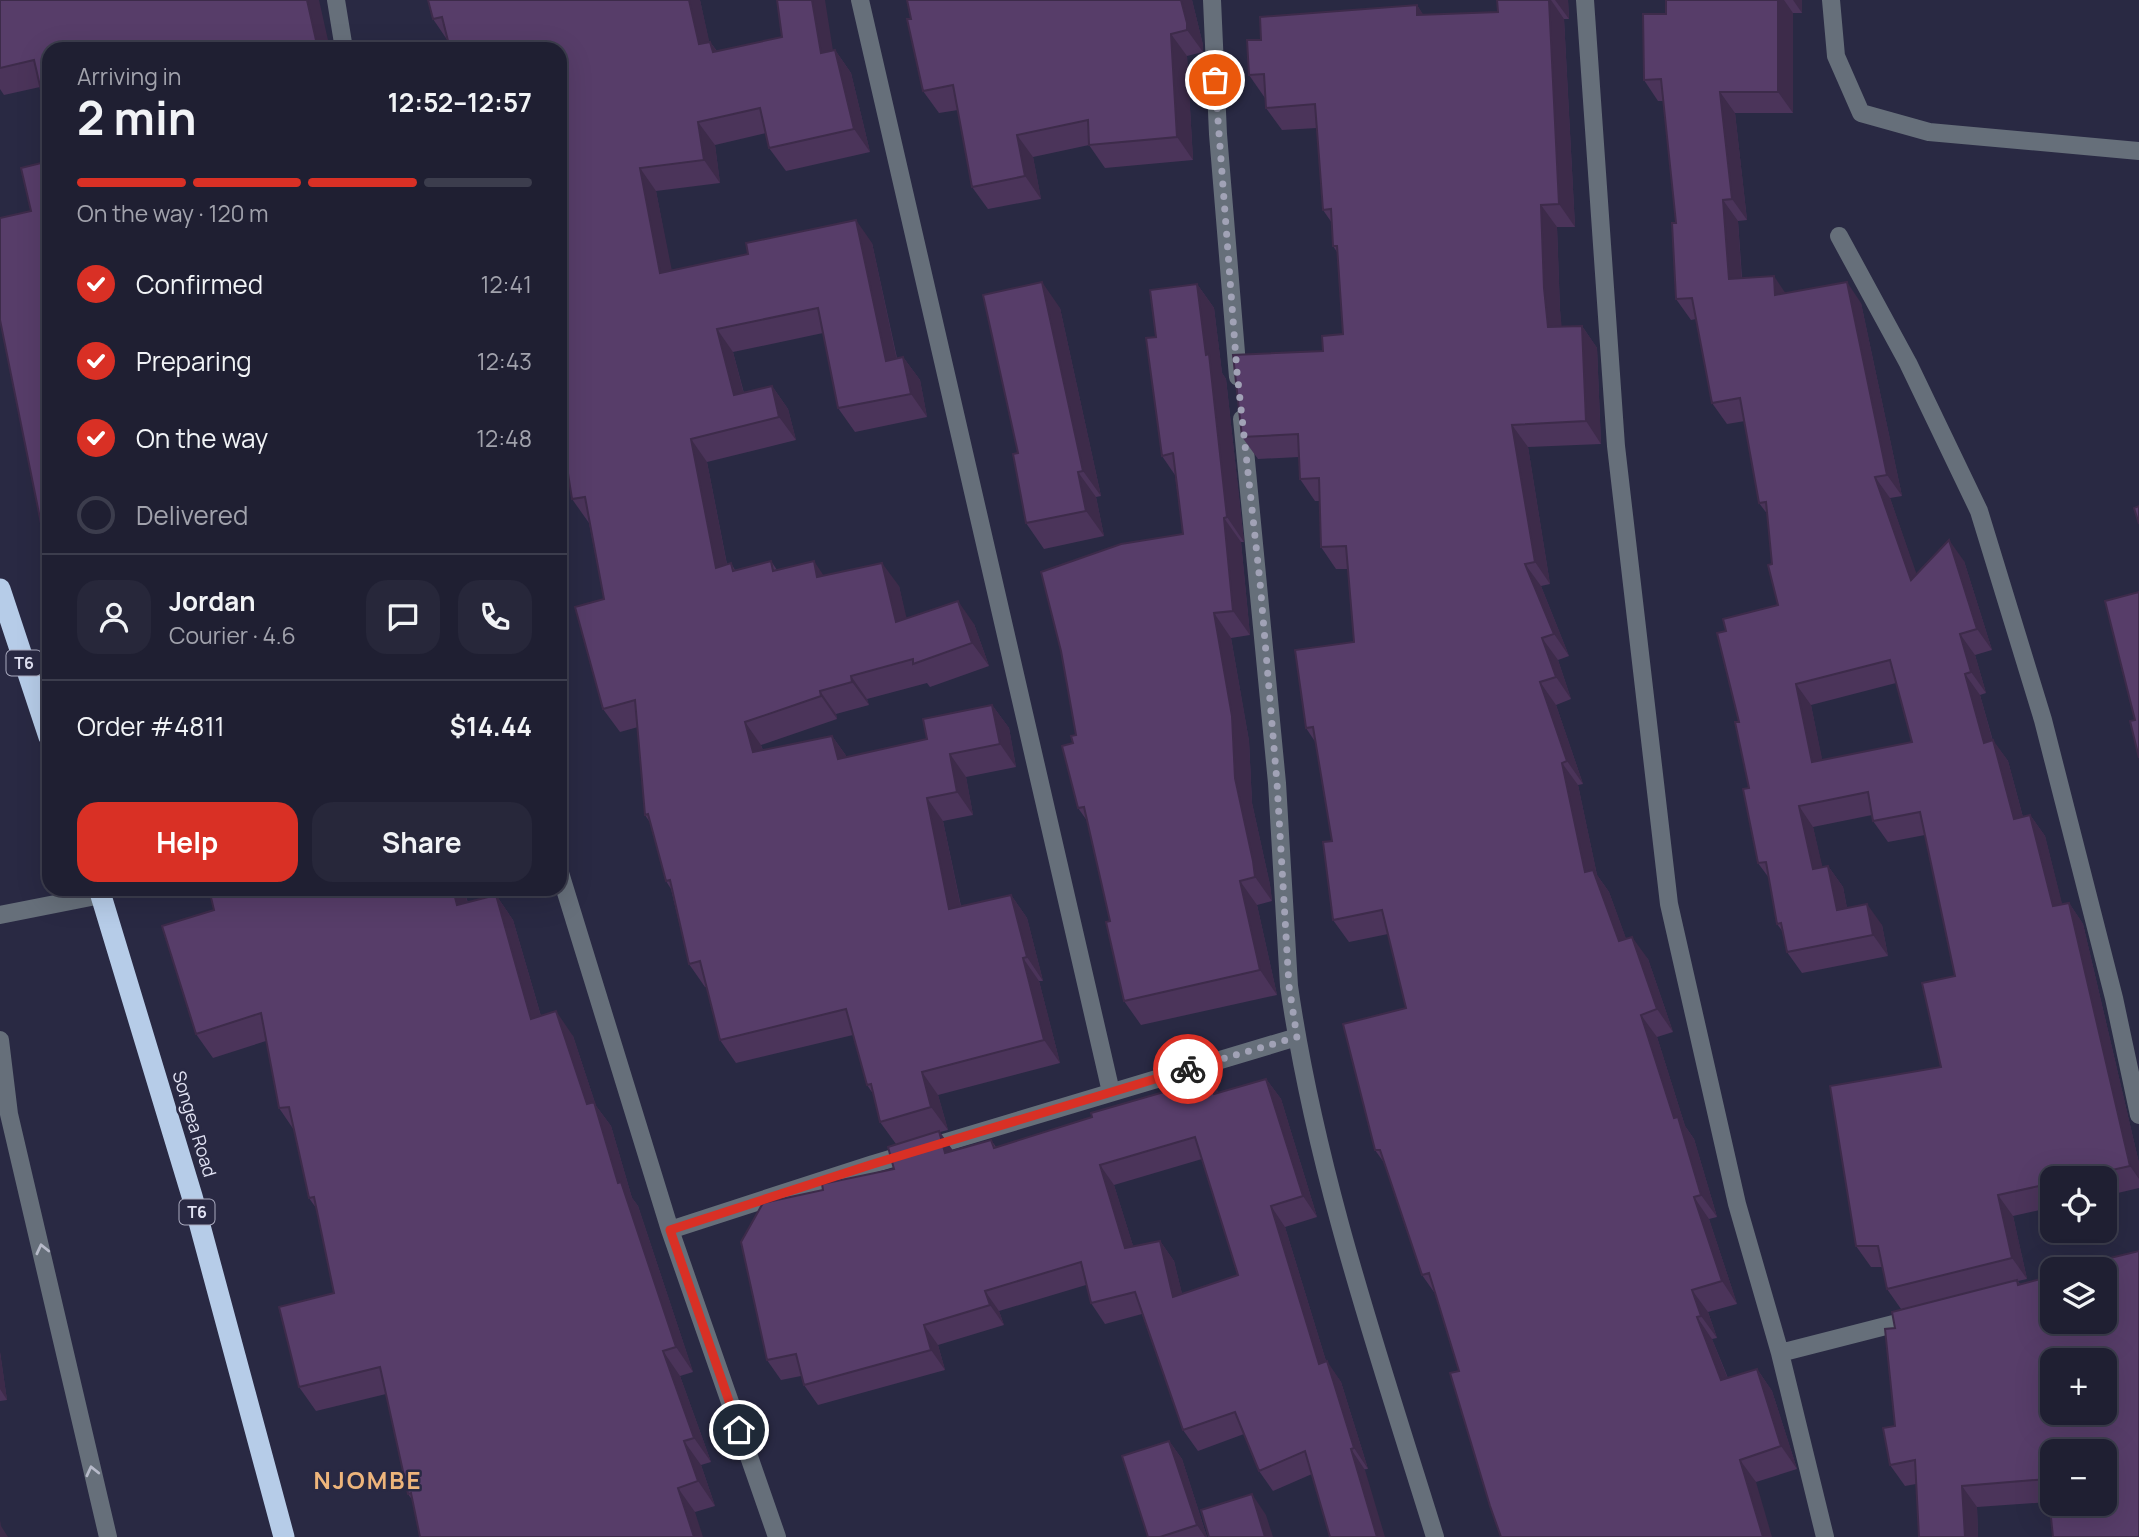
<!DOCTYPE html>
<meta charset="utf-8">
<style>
:root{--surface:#1f1f32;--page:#27273a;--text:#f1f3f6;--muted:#a1a2ac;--line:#3c3d4d;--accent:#d93025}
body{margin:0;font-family:Manrope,sans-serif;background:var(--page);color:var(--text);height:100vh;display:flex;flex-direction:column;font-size:26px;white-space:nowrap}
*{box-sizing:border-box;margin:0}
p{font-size:23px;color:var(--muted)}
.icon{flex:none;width:38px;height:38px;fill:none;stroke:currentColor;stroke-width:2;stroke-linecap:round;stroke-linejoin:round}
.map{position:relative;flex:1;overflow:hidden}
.details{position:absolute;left:42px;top:42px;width:525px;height:854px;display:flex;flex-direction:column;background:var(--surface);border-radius:21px;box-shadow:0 7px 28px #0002,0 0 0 2px var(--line)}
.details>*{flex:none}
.tools{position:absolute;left:2040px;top:1166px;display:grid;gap:14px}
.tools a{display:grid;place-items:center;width:77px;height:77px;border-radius:14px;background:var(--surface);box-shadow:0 7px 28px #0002,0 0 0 2px var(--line);font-size:35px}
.pin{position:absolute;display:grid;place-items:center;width:60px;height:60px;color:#fff;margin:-30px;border:4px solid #fff;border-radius:50%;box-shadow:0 2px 7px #0007}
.courier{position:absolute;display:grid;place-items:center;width:70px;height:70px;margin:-35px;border:5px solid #d93025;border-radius:50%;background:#fff;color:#222;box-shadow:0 2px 9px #0007}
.headline em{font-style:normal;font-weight:700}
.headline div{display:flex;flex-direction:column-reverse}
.headline{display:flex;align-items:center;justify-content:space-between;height:119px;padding:0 35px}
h1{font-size:46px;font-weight:700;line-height:52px}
.bar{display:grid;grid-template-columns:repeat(4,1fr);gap:10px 7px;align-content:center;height:84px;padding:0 35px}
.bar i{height:9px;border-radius:5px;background:var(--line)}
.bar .active{background:var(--accent)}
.bar p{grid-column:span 4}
.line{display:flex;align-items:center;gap:18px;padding:0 35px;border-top:2px solid var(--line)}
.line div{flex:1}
.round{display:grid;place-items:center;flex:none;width:74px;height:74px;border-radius:21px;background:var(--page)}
ol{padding:0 35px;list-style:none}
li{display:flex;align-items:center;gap:21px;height:77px}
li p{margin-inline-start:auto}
li .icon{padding:7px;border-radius:50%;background:var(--accent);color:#fff;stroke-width:4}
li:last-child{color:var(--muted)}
li i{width:38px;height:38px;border:4px solid var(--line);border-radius:50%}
.button{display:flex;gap:14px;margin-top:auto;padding:14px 35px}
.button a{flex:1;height:80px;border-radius:21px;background:var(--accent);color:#fff;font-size:28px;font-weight:700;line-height:80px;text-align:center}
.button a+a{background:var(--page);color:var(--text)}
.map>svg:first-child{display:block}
</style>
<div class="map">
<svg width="2139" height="1537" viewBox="0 0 2139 1537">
<rect width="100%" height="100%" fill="#292943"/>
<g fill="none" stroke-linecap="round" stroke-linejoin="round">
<path stroke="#666f7a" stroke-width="18" d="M336,0L344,49
M860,0L1111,1092
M1212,0L1218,134L1238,377
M1585,0L1616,446L1669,904L1737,1204L1780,1353L1825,1537
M1831,0L1836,56L1861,113L1929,132L2139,151
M1839,236L1908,363L1979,511L2043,720L2114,998L2139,1115
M1242,419L1277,783L1289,986C1316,1174 1379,1356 1435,1537
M560,873L670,1230L777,1537
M0,915L101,895
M0,1040L9,1114L108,1537
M670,1230L873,1164L1297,1037
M1780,1353L1917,1318"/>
<path stroke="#b6cce8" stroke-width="21" d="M0,589L49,737
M99,889L192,1196L284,1537"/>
</g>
<path fill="#4b345a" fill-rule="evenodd" d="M0,0H319L40,87L4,95L0,89Z
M428,0H700L709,42H710L717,51L835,50L851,73L870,152L786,171L769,148L766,133L715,145L720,183L656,191L671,270L872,243L897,358L903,357L920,380L927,417L855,432L838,408L823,333L733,352L744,393L772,386L788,409L796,440L707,462L727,564L731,563L735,570L771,561L777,570L899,586L906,619L974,624L989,666L930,687L927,683L867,699L869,705L836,714L837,719L761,745L763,750L832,736L847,757L927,739L992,705L1009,728L1016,767L966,777L973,815L943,821L961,906L1011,895L1027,918L1043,981H1039L1060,1063L938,1095L948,1130L940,1132L953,1151L991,1140L996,1147L1092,1117L1209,1079L1219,1093L1266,1079L1281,1099L1317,1217L1285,1227L1326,1361L1341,1382L1368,1469L1312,1474L1273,1491L1259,1471L1244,1434L1198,1451L1183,1430L1142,1314L1105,1324L1091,1303L1086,1285L999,1311L1004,1325L938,1345L945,1370L818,1405L804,1385L801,1376L781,1380L767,1360L823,1190L894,1169L896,1144L880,1122L874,1095L867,1085L853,1035L736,1063L720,1040L707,987H705L689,964L671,889L666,881L651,824L645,815L638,727L620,732L603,709L604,599L589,523L572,499L570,487L560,488V49L448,41L433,19ZM1202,1159L1238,1275L1182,1294L1174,1261L1160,1241L1133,1246L1114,1185Z
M1192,0L1203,45V52L1187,56L1193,160L1105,168L1089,145L1033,157L1041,199L988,209L972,187L958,110L939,113L923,91L911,19Z
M1497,0H1568L1569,19H1564L1575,227H1557L1560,310L1561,326H1582L1597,348L1601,444L1528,447L1550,584L1541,586L1569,656L1558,660L1571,699L1556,705L1583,784L1578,785L1597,875L1609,892L1626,939L1648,959L1673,1032L1657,1037L1685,1126L1694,1139L1717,1217L1709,1219L1737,1304L1708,1312L1717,1338L1712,1339L1728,1378L1757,1369L1772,1391L1797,1469L1756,1482L1459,1371L1436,1295L1422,1275L1385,1164L1375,1150L1406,1008L1388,934L1349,942L1333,920L1332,841L1316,743L1306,728L1354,642L1348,569H1336L1321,547L1320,501H1315L1300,479L1299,457L1258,459L1242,437L1323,351L1343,334L1337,252L1333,246L1332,223L1323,210L1317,128L1282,130L1266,108L1265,98L1249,75L1261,40L1417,5L1423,15L1498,12Z
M1666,0H1802V13H1793V113H1735L1747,220L1738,221L1742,278L1785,293L1861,303L1902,496L1890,498L1916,574L1964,561L1992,650L1975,655L1986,693L1980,695L1993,741L2008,761L2023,817L2030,815L2045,836L2062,905L2069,903L2083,924L2139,1163V1188L2105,1196V1178H2053V1207L2013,1216L2027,1279L2018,1281L2020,1284L2044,1278L2047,1282L2108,1267L2139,1251L2049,1502L1977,1507L1978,1537H1919L1916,1484L1905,1486L1890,1465L1895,1426V1328L1901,1309L1887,1289L1882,1267H1871L1856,1246L1941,1067L1955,976L1925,835L1888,842L1873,821L1872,815L1813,827L1822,867L1828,866L1843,887L1847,908L1882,925L1888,956L1802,973L1787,952L1783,932L1777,924L1769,878L1758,863L1749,788L1726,631L1778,605L1772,564L1768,515L1759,503L1745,421L1727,424L1712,403L1696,319L1691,320L1676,299V223L1663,101H1658L1644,80L1666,14ZM1896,683L1912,742L1822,760L1811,705Z
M1197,284L1214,308L1222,373L1226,379L1244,542H1241L1250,635L1231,638L1249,741L1252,803L1270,885L1272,901L1257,905L1277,995L1141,1025L1124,1001L1110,921L1088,822L1078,808L1073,743L1076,735L1183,534L1175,475L1162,456L1156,337Z
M1060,308L1101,496L1096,497L1104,536L1044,549L1026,523L1018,453Z
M209,889H464L468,903L496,895L513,920L541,1016L573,1036L596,1106L611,1126L632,1198L638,1206L693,1372L680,1376L711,1462L701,1465L715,1506L695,1512L413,1501L408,1494L386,1394L316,1411L299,1387L334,1293L316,1208L309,1198L294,1130L279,1108L266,1041L213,1058L196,1034L214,910Z
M0,1352L7,1400L0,1401Z
M1169,1441L1182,1459L1207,1537H1148Z"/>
<path fill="#3d2b4a" d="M307,0H319L330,49H318Z
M689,0H700L715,67L699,44Z
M812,0H825L837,76L821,53Z
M1181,0H1192L1203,45V52L1187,30Z
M1549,0H1551L1564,19L1575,227L1559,204Z
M1555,0H1568L1569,19Z
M1778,0H1784L1793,13V113L1778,92Z
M1793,0H1802V13Z
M1417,5L1432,28L1417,15Z
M1171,34L1187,56L1193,160L1177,137Z
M710,42L727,65L713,52Z
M835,50L851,73L870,152L854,129Z
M1720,92L1735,113L1747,220L1732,199Z
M698,122L715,145L720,183L704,160Z
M1017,135L1033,157L1041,199L1025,176Z
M640,168L656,191L677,296L660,273Z
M1723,200L1738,221L1743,300L1729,279Z
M1541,205L1557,227L1560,310L1564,349L1548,327L1544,288Z
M856,220L872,243L902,384L886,361Z
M1774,276L1788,297L1775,295Z
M1042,282L1060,308L1101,496L1083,471Z
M1847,282L1861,303L1902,496L1887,475Z
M1197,284L1214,308L1222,373L1226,379L1244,542L1227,517Z
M1582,326L1597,348L1601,444L1586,421Z
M717,329L733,352L750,418L734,395Z
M903,357L920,380L927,417L911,394Z
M772,386L788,409L796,440L779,417Z
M1512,425L1528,447L1550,584L1535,562Z
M691,439L707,462L732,591L716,568Z
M1078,472L1096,497L1104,536L1086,511Z
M1875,477L1890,498L1926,601L1911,580Z
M1224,518L1241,542L1250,635L1233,611Z
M1949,540L1964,561L1992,650L1977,629Z
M814,561L830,585L817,577Z
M882,563L899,586L913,645L896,622Z
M1525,564L1541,586L1569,656L1554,634Z
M958,601L974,624L989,666L972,643Z
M1214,613L1231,638L1249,741L1252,803L1270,885L1272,901L1255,877L1235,778Z
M1960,634L1975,655L1986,693L1971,672Z
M1542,638L1558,660L1571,699L1556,677Z
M1965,674L1980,695L1999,764L1984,743Z
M851,676L867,699L869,705L852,682Z
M1540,682L1556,705L1583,784L1567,761Z
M1796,684L1811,705L1827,783L1812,762Z
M820,691L836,714L837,719L821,696Z
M992,705L1009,728L1016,767L1000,744Z
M745,722L761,745L769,775L753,752Z
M832,736L849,760L838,759Z
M1993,740L2008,761L2029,840L2014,819Z
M950,754L966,777L973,815L957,792Z
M1562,763L1578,785L1597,875L1609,892L1635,963L1619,941L1585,872Z
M927,798L943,821L966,932L949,909Z
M1799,806L1813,827L1828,890L1813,869Z
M2030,815L2045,836L2068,927L2053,906Z
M1828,866L1843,887L1851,931L1837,910Z
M1240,881L1257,905L1277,995L1260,970Z
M453,889H464L474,930L457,905Z
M496,895L513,920L549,1044L531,1019Z
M1011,895L1027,918L1043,981L1027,957Z
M2069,903L2083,924L2139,1163V1179L2130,1166Z
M1867,904L1882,925L1888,956L1873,935Z
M1632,937L1648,959L1673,1032L1657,1009Z
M1023,958L1039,981L1060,1063L1044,1040Z
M556,1011L573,1036L596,1106L611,1126L632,1198L638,1206L693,1372L676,1347L618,1183L587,1104Z
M1641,1015L1657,1037L1685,1126L1694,1139L1717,1217L1701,1195L1674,1118Z
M922,1072L938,1095L948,1130L931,1107Z
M1209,1079L1223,1099L1214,1094Z
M1266,1079L1281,1099L1317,1217L1303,1196Z
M939,1131L954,1152L945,1153Z
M1100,1165L1114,1185L1140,1268L1125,1248Z
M1998,1195L2013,1216L2027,1279L2012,1258Z
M1694,1197L1709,1219L1737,1304L1722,1281Z
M1271,1206L1285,1227L1333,1384L1319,1364Z
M1160,1241L1174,1261L1188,1318L1173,1297Z
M1692,1290L1708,1312L1717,1338L1701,1316Z
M985,1291L999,1311L1004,1325L990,1305Z
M1697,1317L1712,1339L1737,1402L1721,1380Z
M924,1325L938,1345L945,1370L931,1350Z
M663,1351L680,1376L711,1462L694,1438Z
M0,1352L7,1400L0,1389Z
M1327,1361L1341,1382L1368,1469L1354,1448Z
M1757,1369L1772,1391L1797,1469L1781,1446Z
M684,1441L701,1465L715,1506L698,1481Z
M1169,1441L1182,1459L1207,1537H1205L1197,1525Z
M1351,1449L1365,1470L1385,1537H1377Z
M1740,1460L1756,1482L1772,1537H1763Z
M1962,1486L1977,1507L1978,1537H1965Z
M678,1488L695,1512L703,1537H694Z
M1252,1494L1266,1515L1273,1537H1265Z
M0,1520L1,1526L8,1537H0Z"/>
<path fill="#573d69" stroke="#3d2b4a" stroke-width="2" fill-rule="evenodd" d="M0,0H307L318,49H49V125L34,60L0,68Z
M428,0H689L699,44L710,42L713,52L782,37L777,0H812L821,53L835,50L854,129L769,148L760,108L698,122L704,160L640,168L660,273L748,254L746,243L856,220L886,361L903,357L911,394L838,408L818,308L717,329L734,395L772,386L779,417L691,439L716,568L731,563L733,571L771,561L773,571L814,561L817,577L882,563L896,622L958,601L972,643L913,664V659L851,676L852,682L820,691L821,696L745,722L753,752L832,736L838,759L927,739L923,719L992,705L1000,744L950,754L957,792L927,798L949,909L1011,895L1027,957L1023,958L1044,1040L922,1072L931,1107L880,1122L871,1084L867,1085L846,1009L720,1040L700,961L689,964L670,880L666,881L648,814L645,815L635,700L603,709L575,607L604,599L585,497L572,499L566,461L560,462V49H450L442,17L433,19Z
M907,0H1181L1187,23V30L1171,34L1177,137L1089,145L1088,120L1017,135L1025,176L972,187L953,85L923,91L907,19H911Z
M1497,0H1549L1559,204L1541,205L1544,288L1548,327L1582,326L1586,421L1512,425L1535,562L1525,564L1554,634L1542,638L1556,677L1540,682L1567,761L1562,763L1585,872L1593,870L1619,941L1632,937L1657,1009L1641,1015L1674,1118L1678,1117L1701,1195L1694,1197L1722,1281L1692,1290L1701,1316L1697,1317L1721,1380L1757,1369L1781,1446L1740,1460L1763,1537H1501L1490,1506L1450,1373L1459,1371L1429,1273L1422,1275L1380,1150H1375L1343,1024L1406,1008L1382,910L1333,920L1323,842L1332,841L1313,727L1306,728L1295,650L1354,642L1346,546L1321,547L1319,478L1300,479L1298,434L1242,437L1233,355L1323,351L1322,336L1343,334L1337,246H1333L1331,209L1323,210L1315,104L1266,108L1264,74L1249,75L1247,40H1261L1260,17L1417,5V15L1498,12Z
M1666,0H1778V92H1720L1732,199L1723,200L1729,279L1774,276L1775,295L1847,282L1887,475L1875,477L1911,580L1949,540L1977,629L1960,634L1971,672L1965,674L1984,743L1993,740L2014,819L2030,815L2053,906L2069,903L2130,1166L2076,1178H2053V1183L1998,1195L2012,1258L1887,1289L1878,1246H1856L1830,1086L1941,1067L1922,983L1955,976L1920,812L1873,821L1868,792L1799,806L1813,869L1828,866L1837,910L1867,904L1873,935L1787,952L1781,923L1777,924L1766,862L1758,863L1743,789L1749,788L1735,722H1739L1717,633L1726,631L1723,619L1778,605L1768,565L1772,564L1766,502L1759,503L1740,398L1712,403L1692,298L1676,299L1672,223H1676L1661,79L1644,80L1643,14H1666ZM1890,660L1912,742L1812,762L1796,684Z
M49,161V563L0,320V218L31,211L21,168Z
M1042,282L1083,471L1078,472L1086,511L1026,523L1013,454L1018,453L983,295Z
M1197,284L1206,355L1209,354L1227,517L1224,518L1233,611L1214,613L1232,716L1235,778L1253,861L1255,877L1240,881L1260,970L1124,1001L1106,922L1110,921L1084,807L1078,808L1062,746L1073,743L1071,736L1076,735L1061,651L1041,572L1121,544L1183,534L1173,453L1162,456L1146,338L1156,337L1150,290Z
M2139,506V524L2134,508Z
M2139,592V758L2130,721L2135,720L2105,601Z
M209,889H453L457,905L496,895L531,1019L556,1011L587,1104L594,1102L618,1183L621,1182L676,1347L663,1351L694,1438L684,1441L698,1481L678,1488L694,1537H420L411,1493L408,1494L380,1367L299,1387L279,1307L334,1293L314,1197L309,1198L289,1107L279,1108L261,1013L196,1034L162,926L214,910Z
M1209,1079L1214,1094L1266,1079L1303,1196L1271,1206L1319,1364L1327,1361L1354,1448L1351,1449L1377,1537H1330L1305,1451L1259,1471L1235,1412L1183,1430L1135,1292L1091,1303L1081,1262L985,1291L990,1305L924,1325L931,1350L804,1385L796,1354L767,1360L741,1242L763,1203L823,1190L822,1184L894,1169L888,1147L939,1131L945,1153L991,1140L994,1148L1092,1117L1091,1113ZM1195,1137L1238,1275L1173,1297L1160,1241L1125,1248L1100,1165Z
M2139,1251V1537H2053L2047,1479L1962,1486L1965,1537H1919L1915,1460L1890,1465L1883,1428L1895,1426L1885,1329L1895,1328L1892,1312L2017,1280L2018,1285L2044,1278L2045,1282L2053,1280V1321H2105V1269H2100L2108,1267L2106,1259ZM2053,1360H2105V1412H2053ZM2053,1451H2105V1503H2053Z
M1169,1441L1197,1525L1160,1537H1148L1122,1456Z
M1252,1494L1265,1537H1209L1201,1510Z"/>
<defs><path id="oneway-chevron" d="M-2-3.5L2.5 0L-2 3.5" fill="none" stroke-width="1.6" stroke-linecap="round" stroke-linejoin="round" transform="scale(1.75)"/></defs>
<g stroke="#b7bac9">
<use href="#oneway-chevron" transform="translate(42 1249) rotate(-103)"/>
<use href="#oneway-chevron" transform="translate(92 1471) rotate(-103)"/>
</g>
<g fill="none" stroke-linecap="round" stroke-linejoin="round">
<path stroke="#a1a2b6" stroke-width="7" stroke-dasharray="0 12.6" d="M1188,1069L1297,1037L1289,986L1277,783L1260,582L1237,372L1215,80"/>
<path stroke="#d93025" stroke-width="9" d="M739,1430L670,1230L873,1164L1188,1069"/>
</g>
<g text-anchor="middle" stroke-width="5" stroke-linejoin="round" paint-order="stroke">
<g fill="#292943" stroke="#aaabbf" stroke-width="2">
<rect x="6.5" y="650.5" width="35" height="25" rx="5"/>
<rect x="179.5" y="1199.5" width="35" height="25" rx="5"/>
</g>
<g font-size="16" font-weight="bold" fill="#e2e3f4">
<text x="24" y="669">T6</text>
<text x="197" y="1218">T6</text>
</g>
<g font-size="18" fill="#e2e3f4" stroke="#292943">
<text transform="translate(194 1124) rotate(73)" y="6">Songea Road</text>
</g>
<g font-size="24" font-weight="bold" letter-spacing="2" fill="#eeb57b" stroke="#292943">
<text x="368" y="1489">NJOMBE</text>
</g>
</g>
</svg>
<div class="tools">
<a><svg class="icon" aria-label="locate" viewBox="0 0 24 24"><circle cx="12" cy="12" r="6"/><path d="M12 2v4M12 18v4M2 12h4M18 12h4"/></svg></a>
<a><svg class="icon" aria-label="layers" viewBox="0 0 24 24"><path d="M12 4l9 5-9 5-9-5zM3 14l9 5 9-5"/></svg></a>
<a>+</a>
<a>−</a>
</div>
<div class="pin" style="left:1215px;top:80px;background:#ea580c"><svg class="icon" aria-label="bag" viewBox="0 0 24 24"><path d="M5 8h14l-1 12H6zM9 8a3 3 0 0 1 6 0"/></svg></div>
<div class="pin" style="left:739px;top:1430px;background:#1f2937"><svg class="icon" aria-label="home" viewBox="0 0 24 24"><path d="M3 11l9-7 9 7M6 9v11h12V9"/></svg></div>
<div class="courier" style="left:1188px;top:1069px"><svg class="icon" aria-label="bike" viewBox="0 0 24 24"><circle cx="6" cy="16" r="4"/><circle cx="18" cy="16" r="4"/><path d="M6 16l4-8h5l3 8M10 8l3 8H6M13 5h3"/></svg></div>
<section class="details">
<div class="headline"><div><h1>2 min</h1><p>Arriving in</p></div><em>12:52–12:57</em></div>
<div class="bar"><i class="active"></i><i class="active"></i><i class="active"></i><i></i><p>On the way · 120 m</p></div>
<ol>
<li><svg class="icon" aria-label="check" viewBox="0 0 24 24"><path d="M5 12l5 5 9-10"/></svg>Confirmed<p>12:41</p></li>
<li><svg class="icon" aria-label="check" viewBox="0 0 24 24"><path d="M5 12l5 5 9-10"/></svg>Preparing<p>12:43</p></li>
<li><svg class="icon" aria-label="check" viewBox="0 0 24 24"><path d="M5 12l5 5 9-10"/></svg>On the way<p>12:48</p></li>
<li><i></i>Delivered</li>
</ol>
<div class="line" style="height:126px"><a class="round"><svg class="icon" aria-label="person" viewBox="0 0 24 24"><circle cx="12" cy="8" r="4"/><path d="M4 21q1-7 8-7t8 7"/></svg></a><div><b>Jordan</b><p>Courier · 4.6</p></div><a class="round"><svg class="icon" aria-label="chat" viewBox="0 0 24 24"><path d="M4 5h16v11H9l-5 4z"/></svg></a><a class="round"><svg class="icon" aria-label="phone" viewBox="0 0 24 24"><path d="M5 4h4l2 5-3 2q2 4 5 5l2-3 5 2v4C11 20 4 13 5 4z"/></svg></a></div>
<div class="line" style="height:91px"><div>Order #4811</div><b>$14.44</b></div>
<div class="button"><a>Help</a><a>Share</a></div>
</section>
</div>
